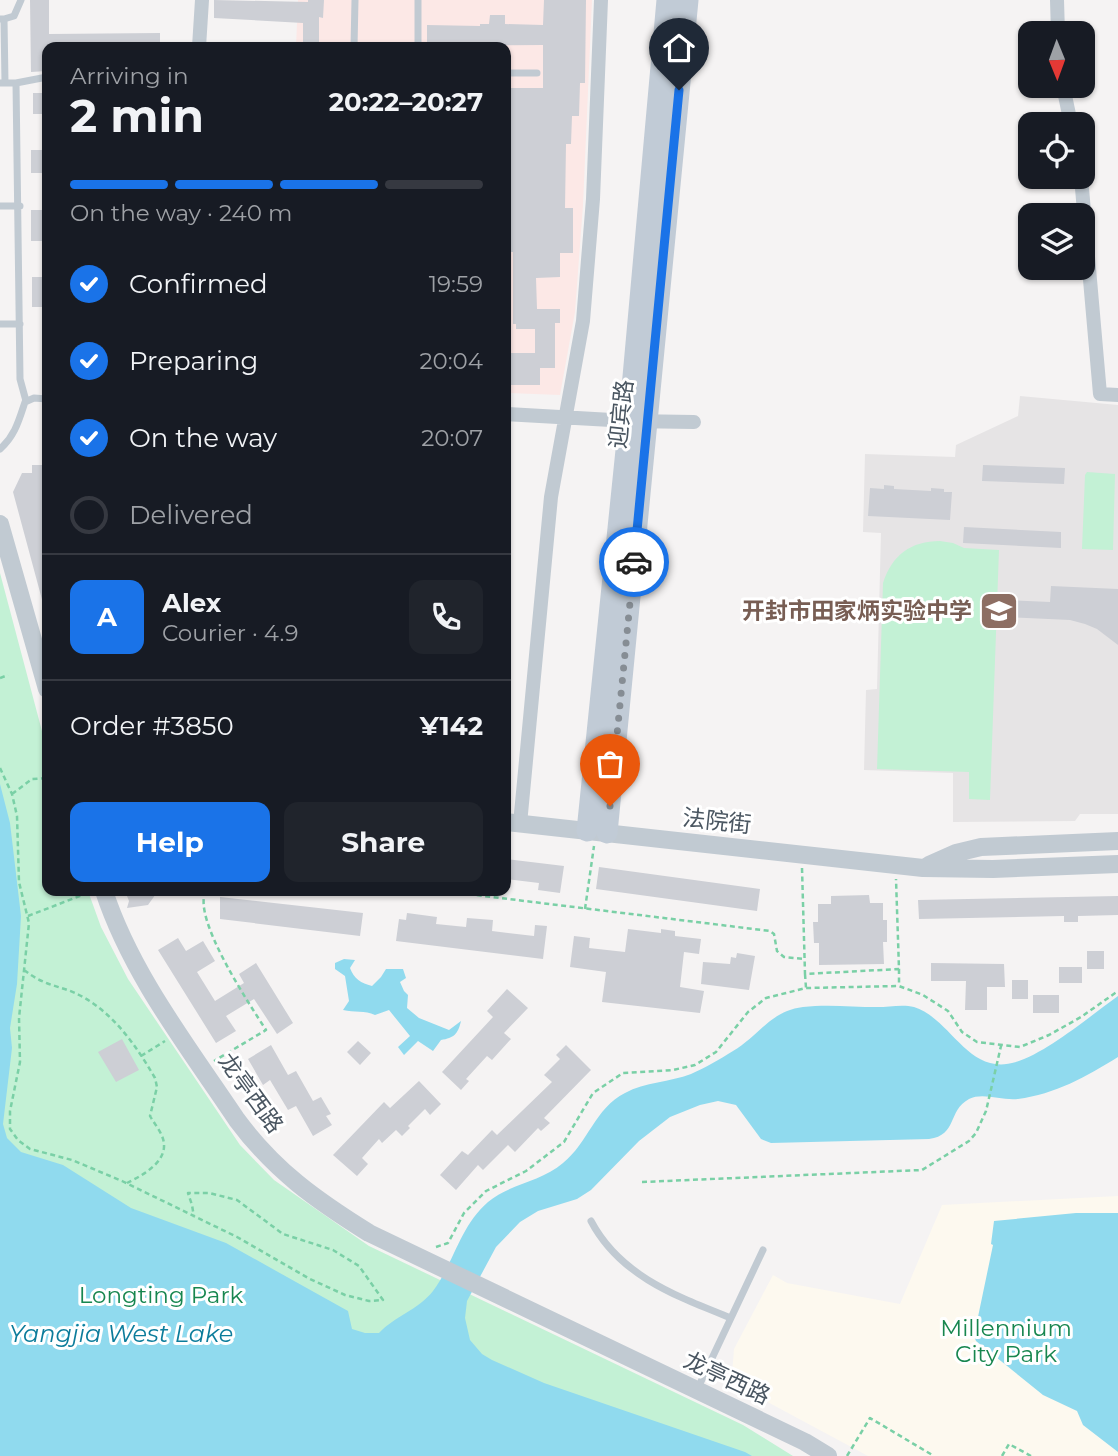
<!DOCTYPE html>
<meta charset="utf-8">
<style>
:root{--surface:#171b24;--page:#20242c;--text:#f1f3f6;--muted:#9ea1a6;--line:#363941;--accent:#1a73e8}
body{margin:0;font-family:Montserrat,"Noto Sans SC",sans-serif;background:var(--page);color:var(--text);height:100vh;display:flex;flex-direction:column;font-size:26px;white-space:nowrap}
*{box-sizing:border-box;margin:0}
p{font-size:23px;color:var(--muted)}
.icon{flex:none;width:38px;height:38px;fill:none;stroke:currentColor;stroke-width:2;stroke-linecap:round;stroke-linejoin:round}
.map{position:relative;flex:1;overflow:hidden}
.sheet{position:absolute;left:42px;top:42px;width:469px;height:854px;display:flex;flex-direction:column;background:var(--surface);border-radius:14px;box-shadow:0 2px 5px #0004}
.sheet>*{flex:none}
.needle{width:46px;rotate:179deg}
.fabs{position:absolute;left:1018px;top:21px;display:grid;gap:14px}
.fabs a{display:grid;place-items:center;width:77px;height:77px;border-radius:14px;background:var(--surface);box-shadow:0 2px 5px #0004;font-size:35px}
.pin{position:absolute;display:grid;place-items:center;width:60px;height:60px;color:#fff;margin:-72px -30px;border-radius:50% 50% 50% 0;rotate:-45deg;box-shadow:0 0 7px #0007}
.pin .icon{rotate:45deg}
.courier{position:absolute;display:grid;place-items:center;width:70px;height:70px;margin:-35px;border:5px solid #1a73e8;border-radius:50%;background:#fff;color:#222;box-shadow:0 2px 9px #0007}
.overview em{font-style:normal;font-weight:700}
.overview div{display:flex;flex-direction:column-reverse}
.overview{display:flex;align-items:center;justify-content:space-between;height:119px;padding:0 28px}
h1{font-size:46px;font-weight:700;line-height:52px}
.bar{display:grid;grid-template-columns:repeat(4,1fr);gap:10px 7px;align-content:center;height:84px;padding:0 28px}
.bar i{height:9px;border-radius:5px;background:var(--line)}
.bar .active{background:var(--accent)}
.bar p{grid-column:span 4}
.line{display:flex;align-items:center;gap:18px;padding:0 28px;border-top:2px solid var(--line)}
.line div{flex:1}
.round{display:grid;place-items:center;flex:none;width:74px;height:74px;border-radius:14px;background:var(--page)}
ol{padding:0 28px;list-style:none}
li{display:flex;align-items:center;gap:21px;height:77px}
li p{margin-inline-start:auto}
li .icon{padding:7px;border-radius:50%;background:var(--accent);color:#fff;stroke-width:4}
li:last-child{color:var(--muted)}
li i{width:38px;height:38px;border:4px solid var(--line);border-radius:50%}
.button{display:flex;gap:14px;margin-top:auto;padding:14px 28px}
.button a{flex:1;height:80px;border-radius:14px;background:var(--accent);color:#fff;font-size:28px;font-weight:700;line-height:80px;text-align:center}
.button a+a{background:var(--page);color:var(--text)}
.map>svg:first-child{display:block}
</style>
<div class="map">
<svg width="1118" height="1456" viewBox="0 0 1118 1456">
<rect width="100%" height="100%" fill="#f5f3f3"/>
<path fill="#fdf9ef" d="M1118,1196V1456H868L734,1384L732,1374L734,1349L773,1275L787,1283L900,1304L942,1205Z"/>
<path fill="#e6e4e5" d="M1020,396L1118,405V814H1080L1075,821L953,822V773L864,770L866,690L877,689L881,533L863,532L865,454L955,457L956,445L1018,416Z"/>
<path fill="#fce8e6" d="M298,0H592L583,205L575,312L560,395L506,393V47H296Z"/>
<path fill="#c3f1d5" d="M1087,472L1115,474L1113,550L1082,549L1085,475Z
M940,541L953,543L964,548L999,550L990,800L969,799V772L877,769L883,583C892,555 911,541 940,541Z
M0,573L47,750V891H88L101,927L128,979L240,1145L274,1180L369,1246L743,1425L793,1456H0Z"/>
<path fill="#90daee" d="M0,784L10,823L21,916L17,984L10,1028L12,1048L3,1124L7,1138L21,1152L63,1165L131,1208L226,1243L348,1311L352,1329L365,1333H379C395,1316 418,1310 433,1291C454,1263 460,1226 488,1202C509,1184 541,1182 563,1163C588,1143 595,1108 625,1093C645,1082 670,1082 691,1074C705,1068 720,1059 733,1051C759,1036 770,1011 803,1007C827,1004 853,1007 877,1007C889,1007 903,1004 914,1007C952,1019 968,1077 1016,1062C1048,1052 1090,1016 1118,996V1057C1086,1077 1055,1094 1018,1099C1002,1101 983,1092 969,1099C947,1111 958,1135 929,1139L771,1143L761,1139L736,1105L718,1101L700,1105L670,1117L639,1141L591,1190L577,1199L538,1211L520,1222L496,1247L467,1301L465,1318L470,1340L482,1354L492,1360L544,1383L745,1452L752,1456H0Z
M344,959L355,960L350,968C354,979 361,983 372,986L381,977L386,969H403L406,978L400,982L404,991L408,995L407,1008L419,1018L449,1030L461,1021C458,1034 454,1038 441,1040L433,1051L418,1041L404,1055L398,1047L410,1036L389,1010L375,1015C365,1010 354,1013 343,1010L349,1001L345,976L335,969V963Z
M1076,1213H1118V1452L1083,1425L1077,1411L1043,1395L976,1341L974,1336L993,1245L991,1244L994,1221Z"/>
<path fill="#cdcfd5" d="M30,0H49V34L160,33V47H47V71L31,72Z
M214,0L308,2V0H324L323,18L319,17V47H303V23L214,18Z
M544,0H586L585,83H580L579,116H572L571,144H566L565,208H573V253H560V277L536,278L537,309H560V323H555V368H540V385H506V353H535V329H516V324H513V252H506V88H543V45L427,46V25L480,26V24H489L490,15H505V24L543,25Z
M33,93H47V114H33Z
M31,150H47V173H31Z
M31,210H47V241H31Z
M32,277H47V307H32Z
M32,465H47V606L44,607L13,492L22,473H32Z
M983,465L1065,468L1064,484L982,481Z
M884,485L894,486V489L931,491V488L944,489V492H952L950,520L868,516L870,488L884,489Z
M964,527L1061,532V548L963,543Z
M1051,586L1118,589V645L1097,629L1085,624L1070,620L1005,617L1006,600L1050,602Z
M506,859L564,866L560,893L538,890L539,883L506,879Z
M599,867L760,889L757,911L596,889Z
M125,891H158L148,905L127,908L129,901Z
M869,895L870,903H883V920H887V942H883L884,964L819,965V943H814L813,922H818V904H831V896Z
M1118,896V915L1078,916V922H1064V916L919,919L918,900Z
M220,897L363,913L360,936L220,919Z
M407,913L437,917L436,924L466,927L467,918L493,920L492,931L534,936L535,925L547,926L543,959L396,941L399,919L406,920Z
M628,929L661,933V929L675,931V936L701,939L699,954L684,952L680,987L704,991L700,1013L602,1002L606,972L570,967L574,936L590,938L589,948L625,952Z
M178,938L186,951L203,941L215,961L197,972L215,1001L244,983L239,974L256,963L293,1023L277,1034L254,999L226,1016L236,1031L216,1043L158,950Z
M1087,951H1104V969H1087Z
M737,953L755,956L749,990L701,984L703,962L730,964L731,957L736,958Z
M931,963L1004,964L1005,987H987V1010H965L966,981H931Z
M1059,967H1082V983H1059Z
M1012,980H1028V999H1012Z
M507,989L528,1008L504,1033L511,1039L492,1060L487,1056L466,1079L469,1081L461,1090L442,1072L493,1017L487,1011Z
M1033,995H1059V1013H1033Z
M122,1039L139,1070L116,1082L98,1052Z
M358,1041L371,1053L360,1065L347,1052Z
M271,1045L288,1075L296,1071L313,1101L321,1097L331,1114L326,1116L332,1125L313,1136L296,1106L288,1110L270,1080L263,1085L248,1059Z
M566,1045L591,1070L544,1118L550,1123L541,1131L538,1128L515,1152L508,1145L483,1170L478,1165L456,1190L440,1175L462,1151L468,1155L492,1130L497,1135L552,1082L544,1075L560,1059L556,1055Z
M419,1081L441,1104L430,1115L425,1109L408,1126L410,1128L402,1136L396,1130L382,1143L379,1139L362,1158L368,1164L357,1176L333,1155L384,1102L390,1108Z"/>
<g fill="none" stroke-linecap="round" stroke-linejoin="round">
<path stroke="#7ad0a6" stroke-width="2.5" stroke-dasharray="5 3.5" stroke-linecap="butt" d="M0,678L8,675
M0,768L12,794L17,816L19,882L29,923L19,1018L20,1062L10,1111V1129L18,1140L30,1149L72,1160L122,1181L237,1237L310,1279L345,1295L369,1301L383,1300L359,1266L333,1250L283,1234L237,1200L209,1193H188L192,1205L194,1217
M12,794L32,779L47,778
M802,868L805,974L899,969L896,879
M206,891C191,917 250,1005 266,1030L214,1061
M443,891L770,931L774,934L777,951L784,957L805,959
M585,909L594,846
M28,916L90,892
M899,969V986
M24,970C47,988 62,985 83,997C115,1015 137,1047 155,1078L157,1087L150,1116C154,1123 159,1129 162,1136C172,1160 143,1175 127,1183
M805,974L806,988
M141,1056L165,1041
M642,1182L922,1170L969,1141L976,1133L986,1111L1001,1046
M436,1247L448,1243L464,1213L486,1191L526,1171L564,1142L593,1093L623,1073L673,1070L695,1065L716,1052L748,1012L766,998L806,988L899,986L923,995L948,1011L962,1032L977,1042L1020,1047L1049,1035L1081,1017L1118,991
M847,1456L870,1418L934,1456
M1002,1456L1009,1444L1031,1456"/>
<path stroke="#c1cad2" stroke-width="7" d="M0,19H4L5,83
M4,19L14,16L21,0
M354,47L355,0
M418,47V0
M506,73H537
M0,83H16L47,77
M16,83L20,379L26,401
M0,206H20
M0,324H20
M0,449C15,436 19,420 25,402L34,398L47,399
M591,1221C620,1276 676,1296 731,1318
M697,1390L763,1250"/>
<path stroke="#c1cad2" stroke-width="14" d="M1057,0L1058,33
M199,47L202,0
M1063,86L1071,124
M1081,177L1100,394L1118,395
M506,414L629,421L694,422
M520,824L551,497L583,321L593,199L601,0"/>
<path stroke="#c1cad2" stroke-width="18" d="M0,524L47,689
M506,822L923,868L993,869L1118,864
M929,865L956,853L981,847L1118,841
M104,891C131,974 189,1048 237,1120C275,1171 316,1200 369,1233L805,1442L828,1456"/>
<path stroke="#c1cbd6" stroke-width="21" d="M587,831L629,421L667,0
M607,833L688,0"/>
</g>
<g fill="none" stroke-linecap="round" stroke-linejoin="round">
<path stroke="#868d94" stroke-width="7" stroke-dasharray="0 12.6" d="M610,806L634,562"/>
<path stroke="#1a73e8" stroke-width="9" d="M634,562L679,90"/>
</g>
<defs>
<g id="school-square" transform="scale(2.0125)"><rect x="-9" y="-9" width="18" height="18" rx="4" fill="#8d6e63" stroke="#fff"/><path d="M0-5L7-2L0 1L-7-2ZM-4 1L0 2.5L4 1V4Q0 6-4 4Z" fill="#fff"/></g>
</defs>
<g fill-rule="evenodd">
<use href="#school-square" x="999" y="611"/>
</g>
<g text-anchor="middle" stroke-width="6" stroke-linejoin="round" paint-order="stroke">
<g font-size="23" fill="#4a5661" stroke="#fff">
<text transform="translate(621 414) rotate(-84)" y="8">迎宾路</text>
<text transform="translate(717 821) rotate(6)" y="8">法院街</text>
<text transform="translate(251 1093) rotate(54)" y="8">龙亭西路</text>
<text transform="translate(727 1378) rotate(25)" y="8">龙亭西路</text>
</g>
<g font-size="23" font-weight="bold" fill="#785e54" stroke="#fff" text-anchor="end">
<text x="972" y="619">开封市田家炳实验中学</text>
</g>
<g font-size="23" fill="#17864f" stroke="#fff">
<text x="161" y="1303">Longting Park</text>
<text x="1006" y="1336">Millennium<tspan x="1006" dy="26">City Park</tspan></text>
</g>
<g font-size="24" font-style="italic" fill="#0c7c9b" stroke="#fff">
<text x="121" y="1342">Yangjia West Lake</text>
</g>
</g>
</svg>
<div class="fabs">
<a><svg class="needle" viewBox="-14 -14 28 28"><path d="M0-13l5 13h-10z" fill="#e53935"/><path d="M0 13l5-13h-10z" fill="#9ea1a6"/></svg></a>
<a><svg class="icon" aria-label="locate" viewBox="0 0 24 24"><circle cx="12" cy="12" r="6"/><path d="M12 2v4M12 18v4M2 12h4M18 12h4"/></svg></a>
<a><svg class="icon" aria-label="layers" viewBox="0 0 24 24"><path d="M12 4l9 5-9 5-9-5zM3 14l9 5 9-5"/></svg></a>
</div>
<div class="pin" style="left:610px;top:806px;background:#ea580c"><svg class="icon" aria-label="bag" viewBox="0 0 24 24"><path d="M5 8h14l-1 12H6zM9 8a3 3 0 0 1 6 0"/></svg></div>
<div class="pin" style="left:679px;top:90px;background:#1f2937"><svg class="icon" aria-label="home" viewBox="0 0 24 24"><path d="M3 11l9-7 9 7M6 9v11h12V9"/></svg></div>
<div class="courier" style="left:634px;top:562px"><svg class="icon" aria-label="car" viewBox="0 0 24 24"><path d="M5 17H2v-5l4-1 3-4h7l3 4 3 1v5h-3M9 17h6M6 11h13"/><circle cx="7" cy="17" r="2"/><circle cx="17" cy="17" r="2"/></svg></div>
<section class="sheet">
<div class="overview"><div><h1>2 min</h1><p>Arriving in</p></div><em>20:22–20:27</em></div>
<div class="bar"><i class="active"></i><i class="active"></i><i class="active"></i><i></i><p>On the way · 240 m</p></div>
<ol>
<li><svg class="icon" aria-label="check" viewBox="0 0 24 24"><path d="M5 12l5 5 9-10"/></svg>Confirmed<p>19:59</p></li>
<li><svg class="icon" aria-label="check" viewBox="0 0 24 24"><path d="M5 12l5 5 9-10"/></svg>Preparing<p>20:04</p></li>
<li><svg class="icon" aria-label="check" viewBox="0 0 24 24"><path d="M5 12l5 5 9-10"/></svg>On the way<p>20:07</p></li>
<li><i></i>Delivered</li>
</ol>
<div class="line" style="height:126px"><b class="round" style="background:var(--accent);color:#fff">A</b><div><b>Alex</b><p>Courier · 4.9</p></div><a class="round"><svg class="icon" aria-label="phone" viewBox="0 0 24 24"><path d="M5 4h4l2 5-3 2q2 4 5 5l2-3 5 2v4C11 20 4 13 5 4z"/></svg></a></div>
<div class="line" style="height:91px"><div>Order #3850</div><b>¥142</b></div>
<div class="button"><a>Help</a><a>Share</a></div>
</section>
</div>
